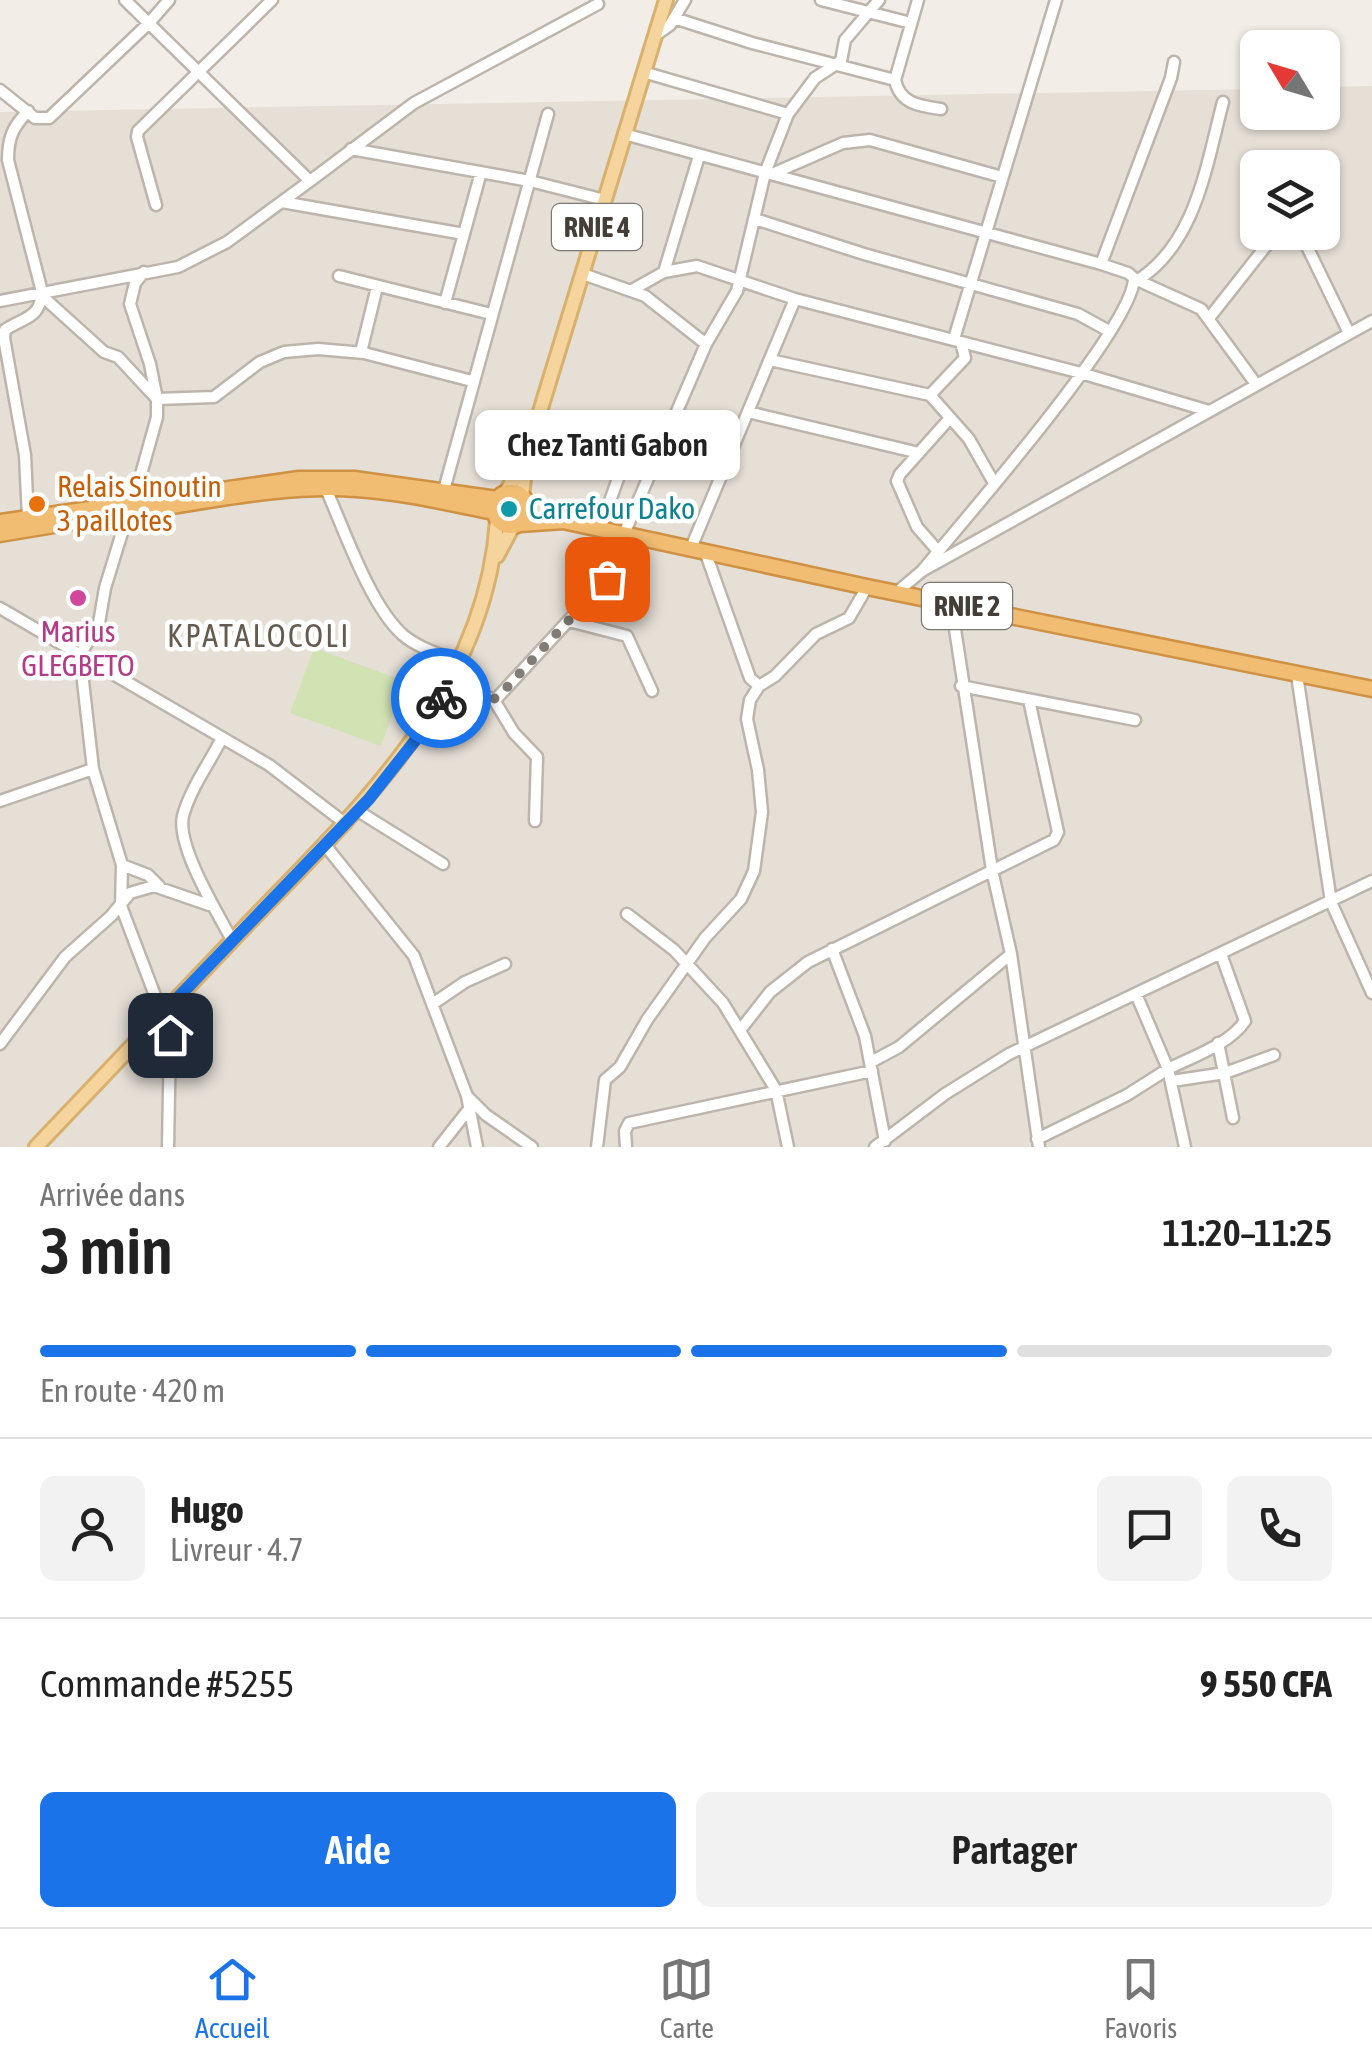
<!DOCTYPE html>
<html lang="fr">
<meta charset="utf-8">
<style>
:root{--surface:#fff;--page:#f2f2f2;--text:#222;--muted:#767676;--line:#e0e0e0;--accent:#1a73e8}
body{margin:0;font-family:"Asap Condensed",sans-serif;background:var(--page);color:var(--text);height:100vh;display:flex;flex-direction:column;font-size:38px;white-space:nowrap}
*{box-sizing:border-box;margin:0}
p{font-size:32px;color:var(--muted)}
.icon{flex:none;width:55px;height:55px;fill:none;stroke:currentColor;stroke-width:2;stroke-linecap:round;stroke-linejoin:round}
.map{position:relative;height:1147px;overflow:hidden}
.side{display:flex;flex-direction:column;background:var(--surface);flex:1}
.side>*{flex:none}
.needle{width:65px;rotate:308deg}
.fabs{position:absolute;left:1240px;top:30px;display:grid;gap:20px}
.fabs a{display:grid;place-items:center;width:100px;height:100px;border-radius:15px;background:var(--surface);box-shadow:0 2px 8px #0004;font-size:50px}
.pin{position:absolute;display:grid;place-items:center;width:85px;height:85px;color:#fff;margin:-42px;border-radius:20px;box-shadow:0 5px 15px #0006}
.courier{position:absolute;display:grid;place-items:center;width:100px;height:100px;margin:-50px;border:8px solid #1a73e8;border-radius:50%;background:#fff;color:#222;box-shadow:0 2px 12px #0007}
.bubble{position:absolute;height:70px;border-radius:15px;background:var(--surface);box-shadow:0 2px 8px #0004;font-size:32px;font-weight:600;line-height:70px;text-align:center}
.summary em{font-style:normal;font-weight:600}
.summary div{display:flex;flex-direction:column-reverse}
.summary{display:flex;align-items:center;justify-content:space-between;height:170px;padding:0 40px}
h1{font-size:65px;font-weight:600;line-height:75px}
.bar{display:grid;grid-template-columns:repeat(4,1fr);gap:15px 10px;align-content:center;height:120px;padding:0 40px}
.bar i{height:12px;border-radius:8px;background:var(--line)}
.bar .current{background:var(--accent)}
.bar p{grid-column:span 4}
.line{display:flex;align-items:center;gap:25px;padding:0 40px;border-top:2px solid var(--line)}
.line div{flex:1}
.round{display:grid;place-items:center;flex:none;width:105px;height:105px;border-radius:15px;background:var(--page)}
.action{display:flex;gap:20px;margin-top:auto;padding:20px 40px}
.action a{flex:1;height:115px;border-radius:15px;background:var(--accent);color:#fff;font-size:40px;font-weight:600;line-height:115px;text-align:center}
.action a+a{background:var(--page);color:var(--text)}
.dock{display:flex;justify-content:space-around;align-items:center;height:140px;border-top:2px solid var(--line);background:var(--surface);font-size:28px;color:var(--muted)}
.dock a{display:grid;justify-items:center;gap:5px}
.dock .current{color:var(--accent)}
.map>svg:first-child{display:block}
</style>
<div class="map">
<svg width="1372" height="1147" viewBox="0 0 1372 1147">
<rect width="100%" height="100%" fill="#f2eee7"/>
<path fill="#e5dfd6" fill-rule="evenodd" d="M1372,86V1147H0V112L1257,89L1258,112H1322L1323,87ZM1258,168H1322V232H1258Z"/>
<path fill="#d1e3b3" d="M314,648L404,681L381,746L290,713Z"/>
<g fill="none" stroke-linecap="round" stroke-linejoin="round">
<g stroke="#bdb5ab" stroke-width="15">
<path id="minor" d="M821,0L911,23
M918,0L895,80C900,104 920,106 941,109
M674,18L752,43L895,80
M656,35L670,25L685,0
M643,72L788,114
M0,90L35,118H49L149,23L169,0
M624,134L1101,264L1128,273L1134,278C1134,327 961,523 922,571
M351,149L530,181L605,200
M772,174L843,143L870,140L1002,177
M310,181L414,103L598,4
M282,202L464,234
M156,205L137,137L138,131L272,0
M755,219L864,254L1078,314L1109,331
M1300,232L1349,333
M1101,264L1171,78L1174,62
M664,272L699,156
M583,274L645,296L706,344
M339,276L491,314
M1137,280L1201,309L1256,384
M1135,282C1196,245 1206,166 1223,102
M377,287L362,348L364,353L472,381
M632,290L664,272L697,266L795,299L1081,373L1209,411
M42,296L104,352L118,357L157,399L214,397L260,362L284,352L318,349L364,353
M0,301L178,267L227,242L310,181L125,0
M445,303L481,172
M1210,317L1277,232
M954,339L1056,0
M770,360L930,395L969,439L994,483
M930,395L965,358L961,342
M748,412L919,453
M326,489C344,529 370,606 403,635C418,648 440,654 459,662
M444,490L548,114
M133,503L157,417V399L150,364L130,304L135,283L144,272
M128,513L105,588L99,623L80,655L93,769L122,865L121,906L170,1035L168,1147
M28,518L25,455L4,338L5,330C24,317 40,319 42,292L8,160C8,137 13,127 28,111
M600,529L636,428
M691,548L795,299
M705,551L750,678L759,686L775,676L816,634L849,618L867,587
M938,551L917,527L897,481L900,474L950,418
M897,592L922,571L1372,321
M951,603L992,870L1011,954L1039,1147
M0,608L269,765L346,824
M569,621L627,636L652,691
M1297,675L1331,902L1372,993
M452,677L491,699L497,698L617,568L624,550V534L706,344L737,291L765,173L788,114L815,78L841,61L845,40L879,0
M961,686L1135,720
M494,700L514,733L537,757L535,821
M222,738C210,762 190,789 183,816C176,846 218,914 232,940
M0,801L93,769
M358,811L443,864
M325,845L414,956L467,1096L486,1115L532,1147
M122,865L148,875L159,886
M627,914L674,950L723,1003L776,1090L788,1147
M832,949L865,1036L885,1141
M434,1003L465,982L505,964
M741,1029L770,992L808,962L1054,840L1058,832L1029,700
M1218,1043L1233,1118
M0,1044L65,957L111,916L130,893L154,886L209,905
M871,1062L899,1047L1011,954
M1172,1081L1225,1073L1274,1055
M467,1096L477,1147
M1037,1139L1127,1095L1168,1069L1136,994
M439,1147L469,1109
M597,1147L605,1080L620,1067L647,1020L705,938L741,899L754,871L762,812L758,770L747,719L750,700L759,686
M626,1147L625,1131L629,1123L872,1071
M875,1147L945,1094L1009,1054L1372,881
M1185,1147L1168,1069C1192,1057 1230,1044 1245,1021L1221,954"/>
</g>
<g stroke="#d9b16e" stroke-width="18">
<path id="major" d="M506,492L526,456
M522,496L527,454L666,0
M497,556L513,526
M36,1147C105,1074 175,1001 244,928C357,810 486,693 497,520"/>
</g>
<g stroke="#cf9144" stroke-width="19">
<path id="highway" d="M494 509a17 17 0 1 1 34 0a17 17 0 1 1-34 0Z
M139,511C210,501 284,484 356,489C403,492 448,503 494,512
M0,522L299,479H354L497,499
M520,524L563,521L867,587L1372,689
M0,534L78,521"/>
</g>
<use href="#minor" stroke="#fff" stroke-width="10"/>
<use href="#major" stroke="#f5d59d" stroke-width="12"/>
<use href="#highway" stroke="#f1bd73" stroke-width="14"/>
</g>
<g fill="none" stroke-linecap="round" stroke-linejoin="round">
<path stroke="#817c75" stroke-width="10" stroke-dasharray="0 18" d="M441,698L452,677L491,699L497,698L607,579"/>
<path stroke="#1a73e8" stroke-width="12" d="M170,1035L164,1012L369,799L414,742L441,698"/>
</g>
<circle fill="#e8710a" stroke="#fff" stroke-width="4" cx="37" cy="504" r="10"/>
<circle fill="#0f9aa8" stroke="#fff" stroke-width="4" cx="509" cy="509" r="10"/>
<circle fill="#d1479c" stroke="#fff" stroke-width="4" cx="78" cy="598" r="10"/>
<g text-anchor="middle" stroke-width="9" stroke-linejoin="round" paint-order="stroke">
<g fill="#fff" stroke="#7c7873" stroke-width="2.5">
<rect x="552" y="204" width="90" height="46" rx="8"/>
<rect x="922" y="583" width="90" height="46" rx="8"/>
</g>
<g font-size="28" font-weight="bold" fill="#443e37">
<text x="597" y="237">RNIE 4</text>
<text x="967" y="616">RNIE 2</text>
</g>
<g font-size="30" fill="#c56008" stroke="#fff" text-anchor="start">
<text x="57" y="497">Relais Sinoutin<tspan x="57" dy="34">3 paillotes</tspan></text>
</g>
<g font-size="30" fill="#0d838f" stroke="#fff" text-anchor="start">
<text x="529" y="519">Carrefour Dako</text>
</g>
<g font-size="30" fill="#b23c85" stroke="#fff">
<text x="78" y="642">Marius<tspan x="78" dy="34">GLEGBETO</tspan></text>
</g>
<g font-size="32" letter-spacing="2.5" fill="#665b4f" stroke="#fff">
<text x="259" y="647">KPATALOCOLI</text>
</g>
</g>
</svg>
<div class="fabs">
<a><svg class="needle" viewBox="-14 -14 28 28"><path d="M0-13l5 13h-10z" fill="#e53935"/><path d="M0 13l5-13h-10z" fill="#767676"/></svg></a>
<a><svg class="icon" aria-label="layers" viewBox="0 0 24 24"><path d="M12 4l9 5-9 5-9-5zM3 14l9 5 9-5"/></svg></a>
</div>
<div class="pin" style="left:607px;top:579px;background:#ea580c"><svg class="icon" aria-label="bag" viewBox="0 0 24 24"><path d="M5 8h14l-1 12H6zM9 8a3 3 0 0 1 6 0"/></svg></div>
<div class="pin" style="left:170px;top:1035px;background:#1f2937"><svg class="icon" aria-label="home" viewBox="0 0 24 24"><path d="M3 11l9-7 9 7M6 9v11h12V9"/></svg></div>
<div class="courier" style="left:441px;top:698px"><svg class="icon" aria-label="bike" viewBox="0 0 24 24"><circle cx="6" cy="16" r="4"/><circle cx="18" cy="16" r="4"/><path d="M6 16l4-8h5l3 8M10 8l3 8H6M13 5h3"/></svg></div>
<div class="bubble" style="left:475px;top:410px;width:265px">Chez Tanti Gabon</div>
</div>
<section class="side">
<div class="summary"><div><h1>3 min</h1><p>Arrivée dans</p></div><em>11:20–11:25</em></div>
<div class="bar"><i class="current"></i><i class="current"></i><i class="current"></i><i></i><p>En route · 420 m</p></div>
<div class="line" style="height:180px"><a class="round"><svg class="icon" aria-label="person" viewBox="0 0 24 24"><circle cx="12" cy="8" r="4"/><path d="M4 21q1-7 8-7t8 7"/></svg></a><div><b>Hugo</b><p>Livreur · 4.7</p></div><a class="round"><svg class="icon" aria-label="chat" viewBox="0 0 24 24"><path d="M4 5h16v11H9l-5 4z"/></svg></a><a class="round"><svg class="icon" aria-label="phone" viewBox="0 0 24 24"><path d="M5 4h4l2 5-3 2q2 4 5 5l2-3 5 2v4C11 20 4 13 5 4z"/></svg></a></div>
<div class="line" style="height:130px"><div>Commande #5255</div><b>9 550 CFA</b></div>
<div class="action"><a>Aide</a><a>Partager</a></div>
</section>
<nav class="dock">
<a class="current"><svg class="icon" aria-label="home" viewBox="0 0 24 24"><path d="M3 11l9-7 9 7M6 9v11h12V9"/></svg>Accueil</a>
<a><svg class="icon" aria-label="map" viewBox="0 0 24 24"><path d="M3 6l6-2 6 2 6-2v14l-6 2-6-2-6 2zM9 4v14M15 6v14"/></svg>Carte</a>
<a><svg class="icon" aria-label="saved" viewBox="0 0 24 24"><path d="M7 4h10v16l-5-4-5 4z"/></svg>Favoris</a>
</nav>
